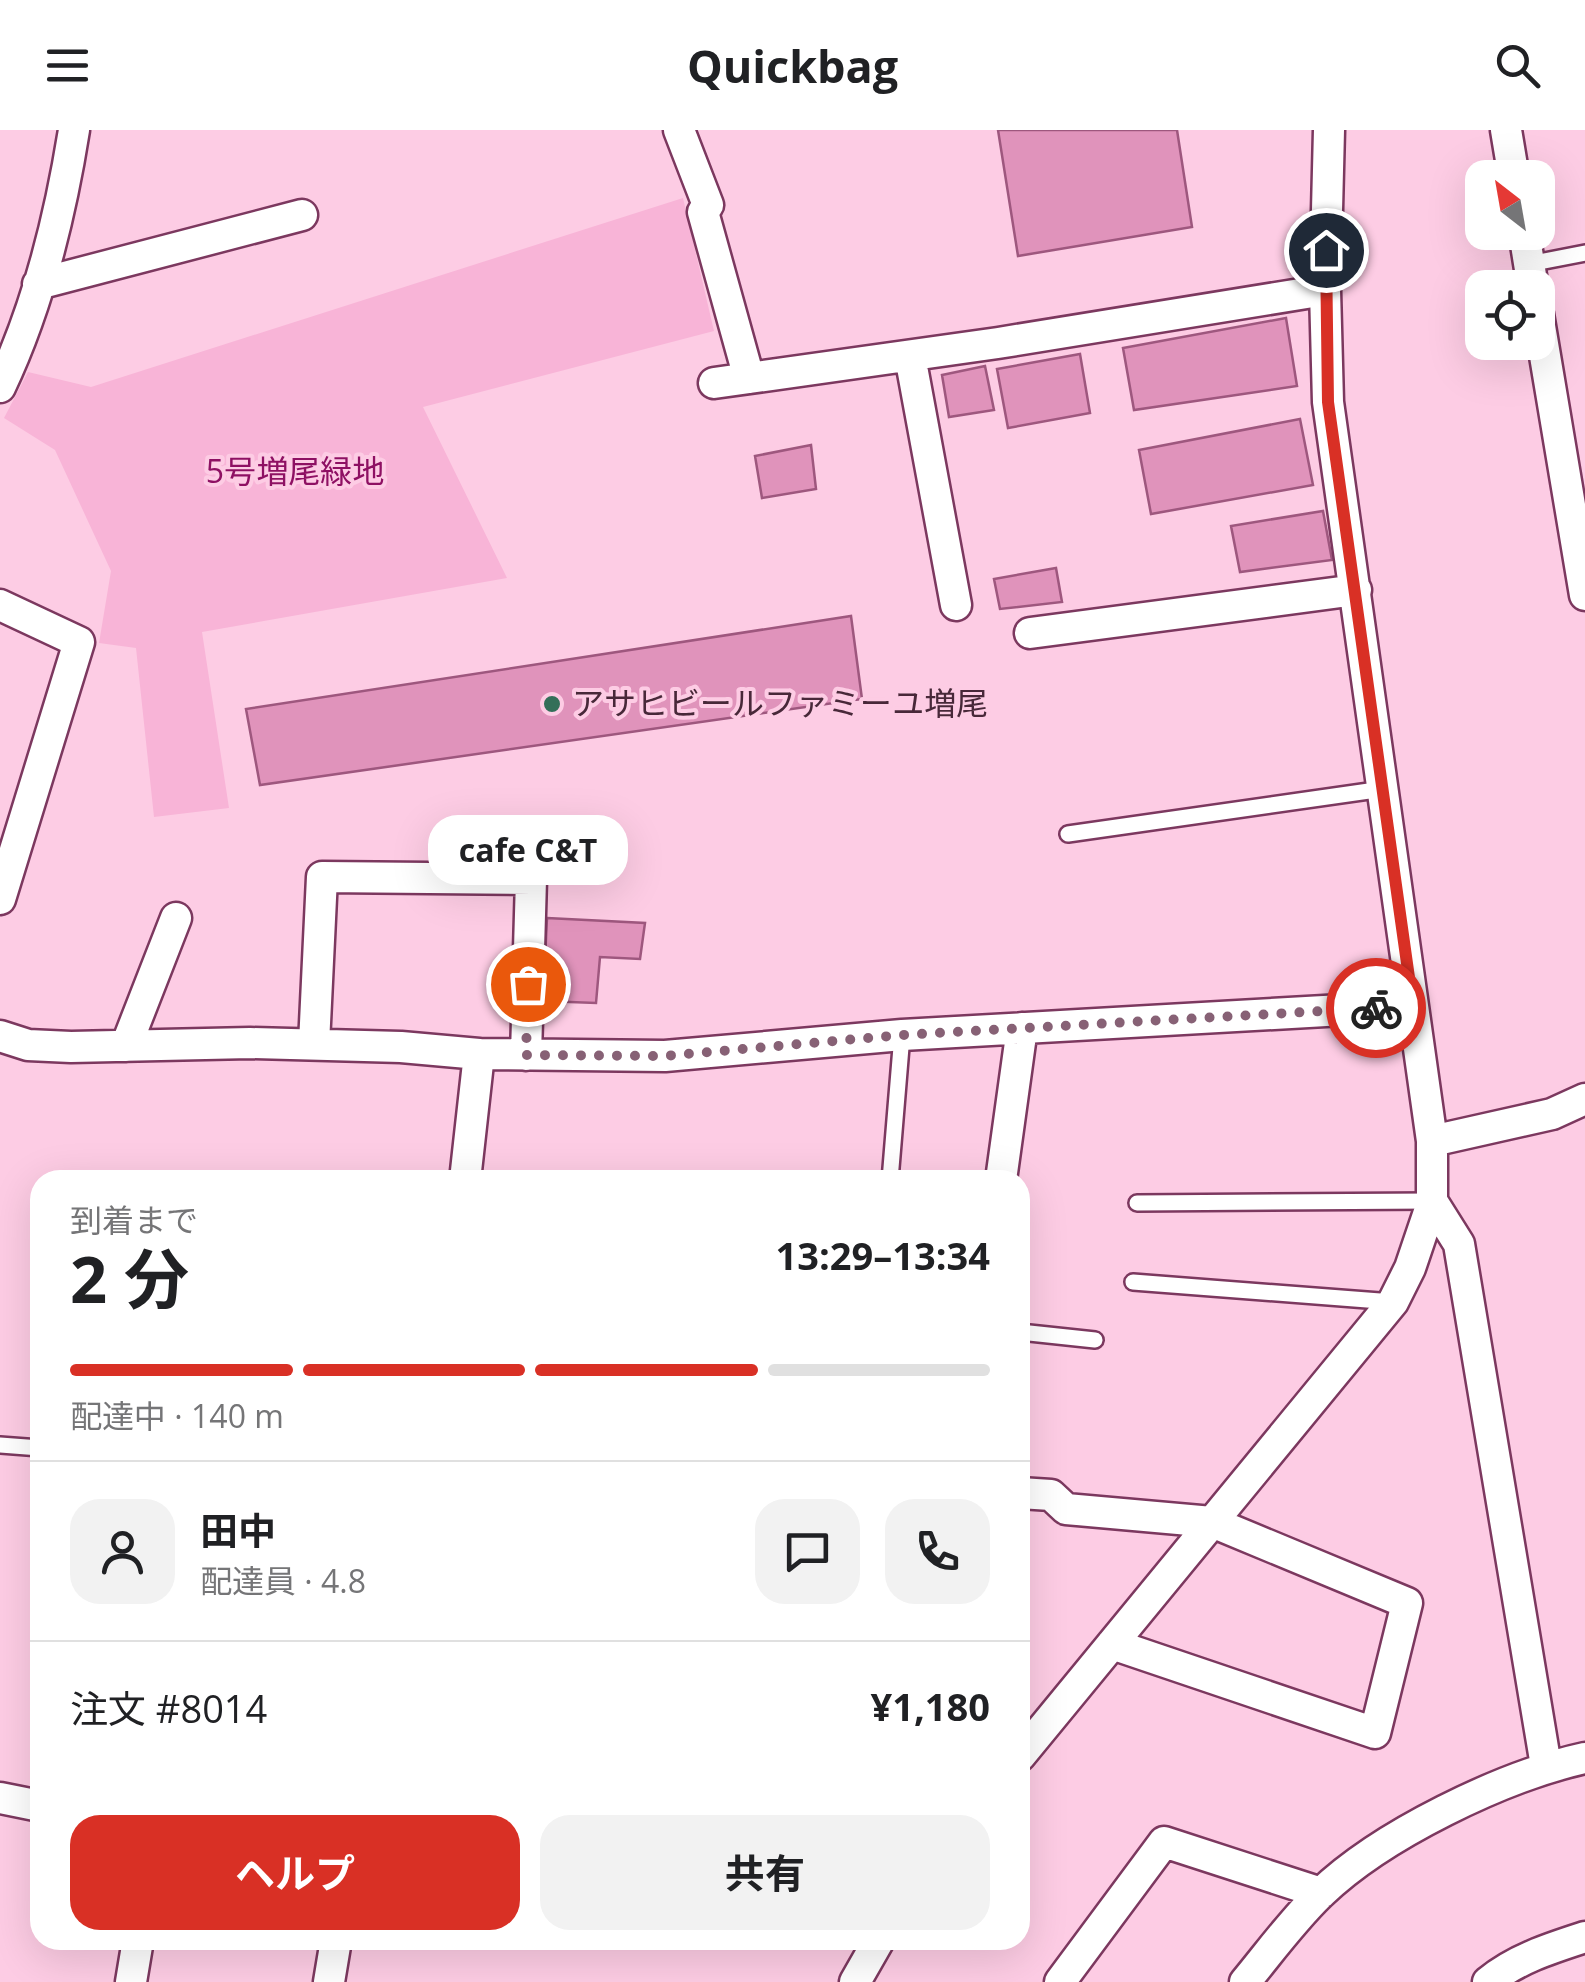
<!DOCTYPE html>
<html lang="ja">
<meta charset="utf-8">
<style>
:root{--surface:#fff;--page:#f2f2f2;--text:#202124;--muted:#757577;--line:#e0e0e0;--accent:#d93025}
body{margin:0;font-family:"Open Sans","Noto Sans JP",sans-serif;background:var(--page);color:var(--text);height:100vh;display:flex;flex-direction:column;font-size:38px;white-space:nowrap}
*{box-sizing:border-box;margin:0}
p{font-size:32px;color:var(--muted)}
.icon{flex:none;width:55px;height:55px;fill:none;stroke:currentColor;stroke-width:2;stroke-linecap:round;stroke-linejoin:round}
.map{position:relative;flex:1;overflow:hidden}
.sheet{position:absolute;left:30px;top:1040px;width:1000px;height:780px;display:flex;flex-direction:column;background:var(--surface);border-radius:30px;box-shadow:0 10px 40px #0002}
.sheet>*{flex:none}
.needle{width:65px;rotate:329deg}
.fabs{position:absolute;left:1465px;top:30px;display:grid;gap:20px}
.fabs a{display:grid;place-items:center;width:90px;height:90px;border-radius:20px;background:var(--surface);box-shadow:0 10px 40px #0002;font-size:50px}
.pin{position:absolute;display:grid;place-items:center;width:85px;height:85px;color:#fff;margin:-42px;border:5px solid #fff;border-radius:50%;box-shadow:0 2px 10px #0007}
.courier{position:absolute;display:grid;place-items:center;width:100px;height:100px;margin:-50px;border:8px solid #d93025;border-radius:50%;background:#fff;color:#222;box-shadow:0 2px 12px #0007}
.bubble{position:absolute;height:70px;border-radius:30px;background:var(--surface);box-shadow:0 10px 40px #0002;font-size:32px;font-weight:700;line-height:70px;text-align:center}
.summary em{font-style:normal;font-weight:700}
.summary div{display:flex;flex-direction:column-reverse}
.summary{display:flex;align-items:center;justify-content:space-between;height:170px;padding:0 40px}
h1{font-size:65px;font-weight:700;line-height:75px}
.bar{display:grid;grid-template-columns:repeat(4,1fr);gap:15px 10px;align-content:center;height:120px;padding:0 40px}
.bar i{height:12px;border-radius:8px;background:var(--line)}
.bar .selected{background:var(--accent)}
.bar p{grid-column:span 4}
.line{display:flex;align-items:center;gap:25px;padding:0 40px;border-top:2px solid var(--line)}
.line div{flex:1}
.round{display:grid;place-items:center;flex:none;width:105px;height:105px;border-radius:30px;background:var(--page)}
.cta{display:flex;gap:20px;margin-top:auto;padding:20px 40px}
.cta a{flex:1;height:115px;border-radius:30px;background:var(--accent);color:#fff;font-size:40px;font-weight:700;line-height:115px;text-align:center}
.cta a+a{background:var(--page);color:var(--text)}
header{display:flex;justify-content:space-between;align-items:center;height:130px;padding:0 40px;background:var(--surface);font-size:45px;font-weight:700}
.map>svg:first-child{display:block}
</style>
<header><svg class="icon" aria-label="menu" viewBox="0 0 24 24"><path d="M4 6h16M4 12h16M4 18h16"/></svg>Quickbag<svg class="icon" aria-label="search" viewBox="0 0 24 24"><circle cx="10" cy="10" r="6"/><path d="M15 15l6 6"/></svg></header>
<div class="map">
<svg width="1585" height="1852" viewBox="0 0 1585 1852">
<rect width="100%" height="100%" fill="#fdcce4"/>
<path fill="#f8b4d7" d="M683,68L714,201L423,277L507,448L202,502L229,678L154,687L136,518L99,513L111,441L55,320L4,288L28,242L91,257Z"/>
<path fill="#e093bb" stroke="#9e577e" stroke-width="2.5" d="M998,0H1177L1192,97L1018,126Z
M1286,188L1297,256L1134,280L1123,218Z
M1080,224L1090,283L1008,298L997,239Z
M985,236L994,280L949,287L942,245Z
M1300,289L1313,355L1151,384L1139,320Z
M811,315L816,359L762,368L755,326Z
M1323,381L1332,430L1240,442L1231,396Z
M1056,438L1062,472L1000,479L994,449Z
M851,486L862,569L260,655L246,579Z
M547,788L645,793L640,829L600,827L596,873L543,871Z"/>
<g fill="none" stroke-linecap="round" stroke-linejoin="round">
<g stroke="#7c385f" stroke-width="20">
<path id="lane" d="M1529,134L1585,123
M1068,704L1383,659
M890,1050L902,905
M1137,1073L1432,1071
M1133,1152L1393,1172
M1020,1202L1095,1210
M0,1315L40,1318"/>
</g>
<g stroke="#7c385f" stroke-width="35">
<path id="street" d="M679,0L708,75L703,82L749,248
M1506,0L1514,48
M1524,102L1533,158
M38,154L302,85
M1538,184L1585,465
M910,226L956,475
M714,253L998,213L1325,160
M0,257C38,177 60,88 74,0
M0,475L79,512L0,769
M1030,503L1356,460
M0,906L28,915L71,917L250,913L401,917L479,924L665,926L902,905L1413,876
M314,914L322,747L531,749L526,925
M126,916L176,788
M1432,1011L1552,984L1585,969
M465,1050L479,924
M1001,1050L1022,898
M1432,1071L1459,1114L1546,1636
M1020,1363L1051,1365L1066,1379L1212,1392L1407,1473L1375,1603L1112,1514
M1020,1626L1393,1172L1410,1138L1432,1073V1011L1328,272L1325,160L1329,0
M0,1668L40,1676
M131,1852L138,1810
M329,1852L336,1810
M855,1852L879,1810
M1060,1852L1164,1712L1321,1763
M1245,1852C1269,1823 1293,1790 1320,1764C1381,1705 1503,1646 1585,1628
M1488,1852C1516,1829 1551,1818 1585,1807"/>
</g>
<use href="#lane" stroke="#fff" stroke-width="15"/>
<use href="#street" stroke="#fff" stroke-width="30"/>
</g>
<g fill="none" stroke-linecap="round" stroke-linejoin="round">
<path stroke="#876175" stroke-width="10" stroke-dasharray="0 18" d="M528,854L526,925L664,926L902,905L1376,878"/>
<path stroke="#d93025" stroke-width="12" d="M1326,120L1328,272L1413,876L1376,878"/>
</g>
<circle fill="#336f59" stroke="#fdcce4" stroke-width="4" cx="552" cy="574" r="10"/>
<g text-anchor="middle" stroke-width="8" stroke-linejoin="round" paint-order="stroke">
<g font-size="32" fill="#8e1063" stroke="#fdcce4">
<text x="295" y="353">5号増尾緑地</text>
</g>
<g font-size="32" fill="#482839" stroke="#fdcce4" text-anchor="start">
<text x="572" y="585">アサヒビールファミーユ増尾</text>
</g>
</g>
</svg>
<div class="fabs">
<a><svg class="needle" viewBox="-14 -14 28 28"><path d="M0-13l5 13h-10z" fill="#e53935"/><path d="M0 13l5-13h-10z" fill="#757577"/></svg></a>
<a><svg class="icon" aria-label="locate" viewBox="0 0 24 24"><circle cx="12" cy="12" r="6"/><path d="M12 2v4M12 18v4M2 12h4M18 12h4"/></svg></a>
</div>
<div class="pin" style="left:528px;top:854px;background:#ea580c"><svg class="icon" aria-label="bag" viewBox="0 0 24 24"><path d="M5 8h14l-1 12H6zM9 8a3 3 0 0 1 6 0"/></svg></div>
<div class="pin" style="left:1326px;top:120px;background:#1f2937"><svg class="icon" aria-label="home" viewBox="0 0 24 24"><path d="M3 11l9-7 9 7M6 9v11h12V9"/></svg></div>
<div class="courier" style="left:1376px;top:878px"><svg class="icon" aria-label="bike" viewBox="0 0 24 24"><circle cx="6" cy="16" r="4"/><circle cx="18" cy="16" r="4"/><path d="M6 16l4-8h5l3 8M10 8l3 8H6M13 5h3"/></svg></div>
<div class="bubble" style="left:428px;top:685px;width:200px">cafe C&amp;T</div>
<section class="sheet">
<div class="summary"><div><h1>2 分</h1><p>到着まで</p></div><em>13:29–13:34</em></div>
<div class="bar"><i class="selected"></i><i class="selected"></i><i class="selected"></i><i></i><p>配達中 · 140 m</p></div>
<div class="line" style="height:180px"><a class="round"><svg class="icon" aria-label="person" viewBox="0 0 24 24"><circle cx="12" cy="8" r="4"/><path d="M4 21q1-7 8-7t8 7"/></svg></a><div><b>田中</b><p>配達員 · 4.8</p></div><a class="round"><svg class="icon" aria-label="chat" viewBox="0 0 24 24"><path d="M4 5h16v11H9l-5 4z"/></svg></a><a class="round"><svg class="icon" aria-label="phone" viewBox="0 0 24 24"><path d="M5 4h4l2 5-3 2q2 4 5 5l2-3 5 2v4C11 20 4 13 5 4z"/></svg></a></div>
<div class="line" style="height:130px"><div>注文 #8014</div><b>¥1,180</b></div>
<div class="cta"><a>ヘルプ</a><a>共有</a></div>
</section>
</div>
